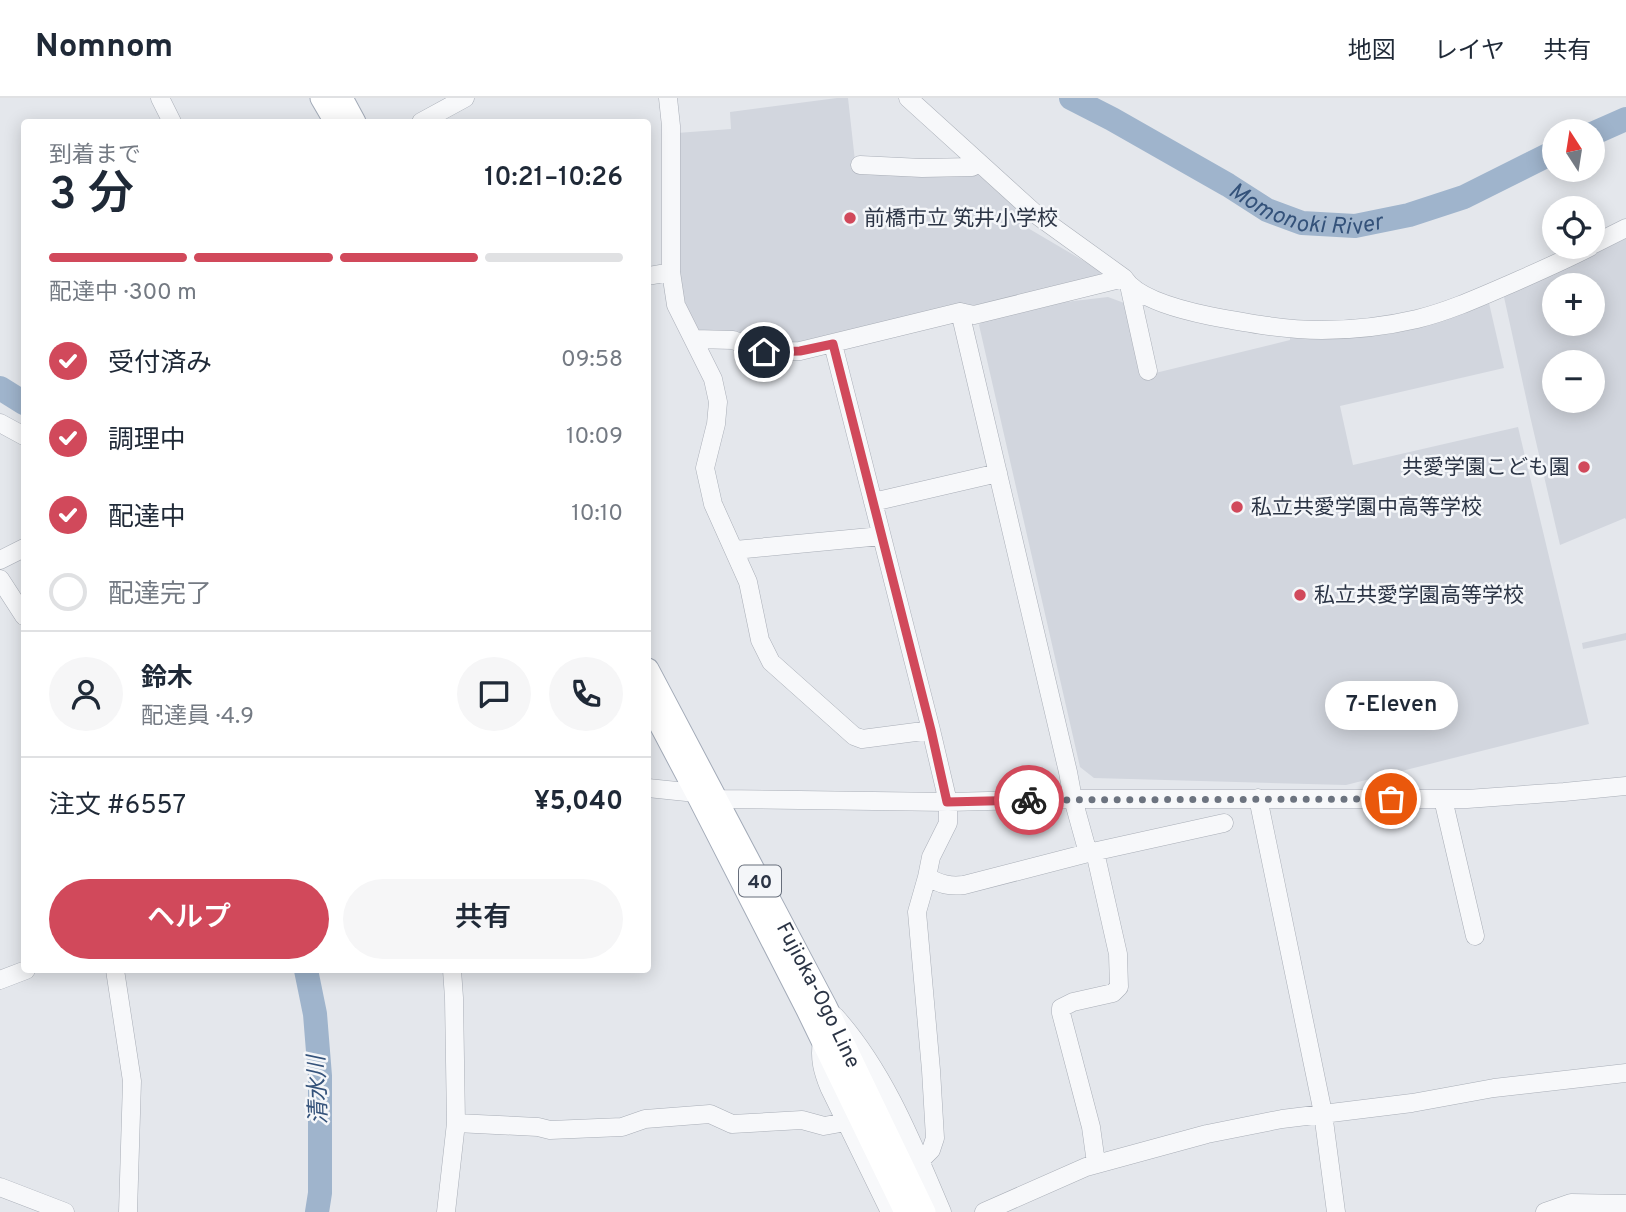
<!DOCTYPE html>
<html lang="ja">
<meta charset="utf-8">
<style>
:root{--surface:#fff;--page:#f6f6f7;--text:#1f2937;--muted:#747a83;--line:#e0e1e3;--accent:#d1495b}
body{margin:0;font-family:Overpass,"Noto Sans JP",sans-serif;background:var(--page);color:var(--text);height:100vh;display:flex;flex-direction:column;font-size:26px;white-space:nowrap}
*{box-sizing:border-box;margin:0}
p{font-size:23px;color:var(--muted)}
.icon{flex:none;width:38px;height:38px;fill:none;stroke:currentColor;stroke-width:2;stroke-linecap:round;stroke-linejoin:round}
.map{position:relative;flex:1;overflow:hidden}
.details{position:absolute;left:21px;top:21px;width:630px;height:854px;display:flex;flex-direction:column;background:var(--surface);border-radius:7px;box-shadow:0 4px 18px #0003}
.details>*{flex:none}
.needle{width:46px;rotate:348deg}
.tools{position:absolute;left:1542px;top:21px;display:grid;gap:14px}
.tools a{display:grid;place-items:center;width:63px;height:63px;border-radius:50%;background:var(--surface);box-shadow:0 4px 18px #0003;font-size:35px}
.pin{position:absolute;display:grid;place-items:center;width:60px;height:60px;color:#fff;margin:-30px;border:4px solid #fff;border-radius:50%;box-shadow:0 2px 7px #0007}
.courier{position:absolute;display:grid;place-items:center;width:70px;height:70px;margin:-35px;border:5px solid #d1495b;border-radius:50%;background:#fff;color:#222;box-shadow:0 2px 9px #0007}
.bubble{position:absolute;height:49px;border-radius:24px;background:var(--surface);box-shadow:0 4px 18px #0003;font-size:23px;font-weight:600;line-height:49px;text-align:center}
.overview em{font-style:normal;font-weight:600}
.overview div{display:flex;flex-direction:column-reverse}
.overview{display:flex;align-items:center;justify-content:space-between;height:119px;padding:0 28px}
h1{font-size:46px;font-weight:600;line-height:52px}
.bar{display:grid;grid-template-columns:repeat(4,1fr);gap:10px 7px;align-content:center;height:84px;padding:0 28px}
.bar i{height:9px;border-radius:5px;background:var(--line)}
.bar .current{background:var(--accent)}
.bar p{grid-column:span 4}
.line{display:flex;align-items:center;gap:18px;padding:0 28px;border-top:2px solid var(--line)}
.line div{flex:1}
.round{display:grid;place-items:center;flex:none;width:74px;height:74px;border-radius:37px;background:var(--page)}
ol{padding:0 28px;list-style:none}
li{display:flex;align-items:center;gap:21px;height:77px}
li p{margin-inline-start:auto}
li .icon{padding:7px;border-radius:50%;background:var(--accent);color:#fff;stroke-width:4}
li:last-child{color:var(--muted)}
li i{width:38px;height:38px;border:4px solid var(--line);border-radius:50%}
.cta{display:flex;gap:14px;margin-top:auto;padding:14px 28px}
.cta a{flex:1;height:80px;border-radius:42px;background:var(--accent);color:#fff;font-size:28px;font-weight:600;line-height:80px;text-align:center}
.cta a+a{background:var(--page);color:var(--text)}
header{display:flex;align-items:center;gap:42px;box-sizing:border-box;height:98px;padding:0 35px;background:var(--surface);border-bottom:2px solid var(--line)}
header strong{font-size:33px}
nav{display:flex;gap:38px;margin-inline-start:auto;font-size:24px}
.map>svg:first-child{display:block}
</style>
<header>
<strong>Nomnom</strong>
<nav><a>地図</a><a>レイヤ</a><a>共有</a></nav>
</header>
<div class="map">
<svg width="1626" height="1114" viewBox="0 0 1626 1114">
<rect width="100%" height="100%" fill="#e4e7ec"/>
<path fill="#d2d6de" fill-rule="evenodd" d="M837,0H848L856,72L979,74L1023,115L1021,126L1106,176L956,212L800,245L764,248L697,234L686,213L679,176L677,35L731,31L730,14Z
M1626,138V422L1625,420L1560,447L1530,318L1504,199ZM1554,187H1592V226H1554ZM1554,264H1592V303H1554Z
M1108,199L1127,206L1143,278L1290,242V238L1416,230L1448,221L1489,205L1504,270L1340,308L1353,367L1518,329L1589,626L1346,687L1094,680L1080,669L979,227L985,220L1031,208Z
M1626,535V542L1583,551L1582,545Z"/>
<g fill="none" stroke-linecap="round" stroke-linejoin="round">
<g stroke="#9fb4cc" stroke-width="24">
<path id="s1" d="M1071,0L1112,21L1228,87L1267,112L1302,125L1355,128L1409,117L1464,99L1554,54"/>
<path d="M1592,36L1626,21"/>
<path d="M0,290L24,305"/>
<path d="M306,872L315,916L320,978V1095L317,1114"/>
</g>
<g stroke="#a9aeb7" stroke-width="19">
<path id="minor" d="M160,0L172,24
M668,0L671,28V174L676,207L713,281L718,304L716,326L705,370L713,406L748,484L760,542L771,564L854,638L862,641L931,632
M908,0L1038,118L1124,180C1138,202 1186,213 1210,218C1247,225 1284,232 1322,232C1353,232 1387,228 1417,221C1449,213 1478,200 1508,187C1535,175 1563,163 1590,149
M421,24L465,0
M860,67L922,70L972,69L978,65
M1592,147L1626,130
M648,178L671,174
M1129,187L1148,273
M960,214L1068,674L1073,701L1088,755
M694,241L733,242L764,254L800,253L960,214L974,217L1124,180
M833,246L931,632L948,704V725L931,759L927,779L917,814L931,972L935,1040L931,1052L920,1063
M0,325L24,338
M873,404L998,375
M735,452L881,438
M0,462L24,450
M0,481L24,518
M648,690L696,695L717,701L948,704L1073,701H1467L1564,694L1626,688
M1258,700L1323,1015L1336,1114
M1443,701L1475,838
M1095,754L1118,856L1119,889L1113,895L1073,904L1061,910V915L1091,1029L1096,1065
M927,779C940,786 950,789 964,787L1088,755L1224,725
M115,872L132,983L128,1114
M0,882L26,872
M835,918C885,974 913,1046 942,1114
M822,944C819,961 823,974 829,989L890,1114
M456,1025L538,1029L550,1032L622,1029L645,1021L710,1016L732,1026L802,1022L824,1028L846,1024
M0,1089L65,1114
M446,1114L456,1025L454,900L452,872
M984,1114L1086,1069L1207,1036L1282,1021L1412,1005L1494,990L1626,975
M1545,1114L1571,1105L1626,1106"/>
</g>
<g stroke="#a3abb8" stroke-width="23">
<g id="major">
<path d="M321,0L335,24"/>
<path d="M342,0L355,24"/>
<path id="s2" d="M648,571L826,908L925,1114"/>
<path d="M648,604L696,695L807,912L905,1114"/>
</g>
</g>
<use href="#minor" stroke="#f7f8fa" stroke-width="18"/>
<use href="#major" stroke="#fff" stroke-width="21"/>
</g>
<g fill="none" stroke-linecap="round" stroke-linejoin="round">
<path stroke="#6c737f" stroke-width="7" stroke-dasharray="0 12.6" d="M1029,702L1391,701"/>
<path stroke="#d1495b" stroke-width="9" d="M764,254L800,253L833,246L931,632L947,704L1029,702"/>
</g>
<g fill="#d1495b" stroke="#f4f6f9" stroke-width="2.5">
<circle cx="850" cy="120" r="7"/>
<circle cx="1584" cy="369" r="7"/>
<circle cx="1237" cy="409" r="7"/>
<circle cx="1300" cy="497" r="7"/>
</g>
<g text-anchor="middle" stroke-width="5" stroke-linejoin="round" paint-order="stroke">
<rect fill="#f4f6f9" stroke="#676e7b" stroke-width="2" x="739" y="767.5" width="42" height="31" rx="5"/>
<g font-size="19" font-weight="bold" fill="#2b3445">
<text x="760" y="790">40</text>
</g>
<g font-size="21" fill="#2b3445" stroke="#f4f6f9" text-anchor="start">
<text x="864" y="127">前橋市立 笂井小学校</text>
<text x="1570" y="376" text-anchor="end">共愛学園こども園</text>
<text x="1251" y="416">私立共愛学園中高等学校</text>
<text x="1314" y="504">私立共愛学園高等学校</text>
</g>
<g font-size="21" fill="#2b3445" stroke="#f4f6f9">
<text dy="7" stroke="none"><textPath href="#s2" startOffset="368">Fujioka-Ogo Line</textPath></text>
</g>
<g font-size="23" font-style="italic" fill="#34527a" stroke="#f4f6f9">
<text dy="8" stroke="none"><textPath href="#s1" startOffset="264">Momonoki River</textPath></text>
<text transform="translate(317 992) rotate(-92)" y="8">清水川</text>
</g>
</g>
</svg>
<div class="tools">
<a><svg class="needle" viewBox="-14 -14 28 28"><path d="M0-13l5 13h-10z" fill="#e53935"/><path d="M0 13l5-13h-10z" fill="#747a83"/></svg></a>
<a><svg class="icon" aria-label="locate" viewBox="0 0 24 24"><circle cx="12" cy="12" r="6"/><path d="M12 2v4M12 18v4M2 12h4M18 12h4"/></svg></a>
<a>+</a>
<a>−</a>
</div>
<div class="pin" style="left:1391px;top:701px;background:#ea580c"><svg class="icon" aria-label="bag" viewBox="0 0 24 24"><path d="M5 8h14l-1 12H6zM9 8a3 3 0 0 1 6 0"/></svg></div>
<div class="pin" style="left:764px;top:254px;background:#1f2937"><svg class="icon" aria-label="home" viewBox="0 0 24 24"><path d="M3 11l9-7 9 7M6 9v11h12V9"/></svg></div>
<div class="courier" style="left:1029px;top:702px"><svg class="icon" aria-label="bike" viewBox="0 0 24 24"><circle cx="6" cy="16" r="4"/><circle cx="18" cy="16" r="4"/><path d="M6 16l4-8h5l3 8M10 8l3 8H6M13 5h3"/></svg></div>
<div class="bubble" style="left:1325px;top:583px;width:133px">7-Eleven</div>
<section class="details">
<div class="overview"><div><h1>3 分</h1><p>到着まで</p></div><em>10:21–10:26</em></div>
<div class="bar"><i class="current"></i><i class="current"></i><i class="current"></i><i></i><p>配達中 · 300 m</p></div>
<ol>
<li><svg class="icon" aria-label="check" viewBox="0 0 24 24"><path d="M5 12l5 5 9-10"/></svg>受付済み<p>09:58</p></li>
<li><svg class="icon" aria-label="check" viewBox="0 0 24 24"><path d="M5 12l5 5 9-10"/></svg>調理中<p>10:09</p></li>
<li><svg class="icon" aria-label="check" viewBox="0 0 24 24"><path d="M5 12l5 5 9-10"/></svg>配達中<p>10:10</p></li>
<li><i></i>配達完了</li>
</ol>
<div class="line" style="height:126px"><a class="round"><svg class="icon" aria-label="person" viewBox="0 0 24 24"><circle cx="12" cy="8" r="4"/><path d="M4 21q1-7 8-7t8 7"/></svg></a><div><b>鈴木</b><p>配達員 · 4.9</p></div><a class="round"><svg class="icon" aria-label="chat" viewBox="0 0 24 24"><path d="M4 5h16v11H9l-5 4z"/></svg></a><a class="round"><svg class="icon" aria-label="phone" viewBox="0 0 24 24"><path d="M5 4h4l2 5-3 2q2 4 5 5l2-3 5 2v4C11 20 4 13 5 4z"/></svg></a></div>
<div class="line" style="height:91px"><div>注文 #6557</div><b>¥5,040</b></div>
<div class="cta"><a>ヘルプ</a><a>共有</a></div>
</section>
</div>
